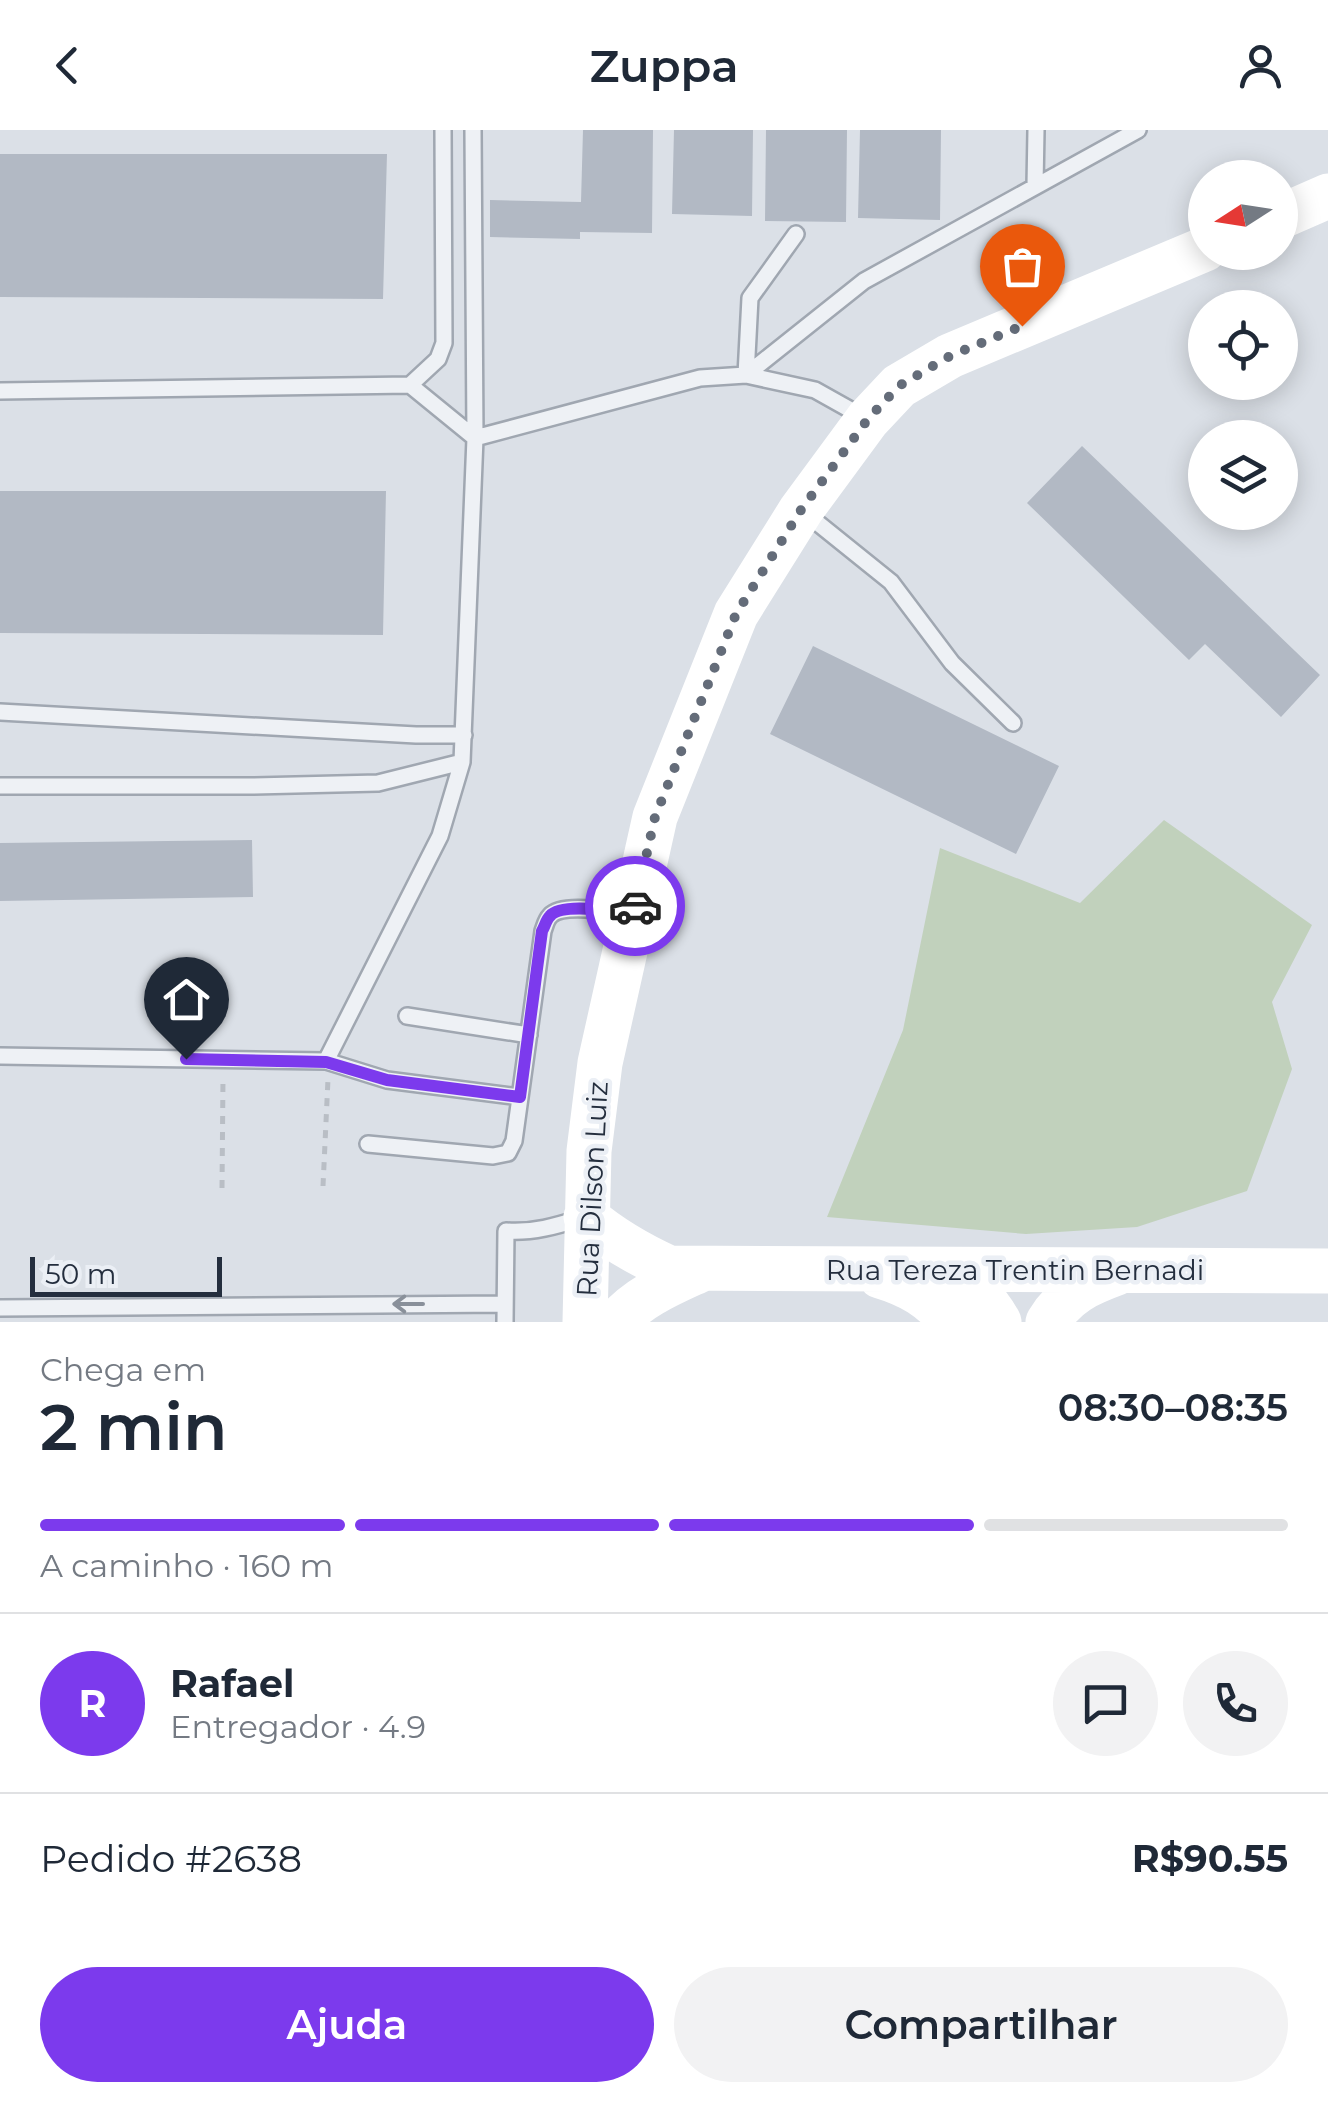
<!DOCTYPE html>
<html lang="pt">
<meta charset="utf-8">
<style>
:root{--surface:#fff;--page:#f2f2f3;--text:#1f2937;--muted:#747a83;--line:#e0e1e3;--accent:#7c3aed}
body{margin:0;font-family:Montserrat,sans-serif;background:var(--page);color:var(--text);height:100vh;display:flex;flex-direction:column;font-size:38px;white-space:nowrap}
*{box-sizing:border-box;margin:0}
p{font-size:32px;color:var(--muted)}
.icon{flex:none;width:55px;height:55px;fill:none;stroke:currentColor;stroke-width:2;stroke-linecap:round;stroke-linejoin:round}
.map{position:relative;height:1192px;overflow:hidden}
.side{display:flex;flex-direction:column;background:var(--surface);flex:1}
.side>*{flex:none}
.needle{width:65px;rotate:258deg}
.controls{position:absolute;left:1188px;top:30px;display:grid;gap:20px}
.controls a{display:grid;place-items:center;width:110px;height:110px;border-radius:50%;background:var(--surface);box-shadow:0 5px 25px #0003;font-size:50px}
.scale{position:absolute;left:30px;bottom:25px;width:192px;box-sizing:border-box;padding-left:10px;border:5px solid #242e3e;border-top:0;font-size:28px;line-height:35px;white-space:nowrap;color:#242e3e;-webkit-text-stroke:8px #ebeff5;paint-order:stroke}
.pin{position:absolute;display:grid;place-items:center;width:85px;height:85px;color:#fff;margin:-102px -42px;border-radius:50% 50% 50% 0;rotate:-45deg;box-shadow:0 0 10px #0007}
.pin .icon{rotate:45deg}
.courier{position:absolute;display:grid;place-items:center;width:100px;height:100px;margin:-50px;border:8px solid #7c3aed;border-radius:50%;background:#fff;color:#222;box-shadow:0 2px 12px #0007}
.head em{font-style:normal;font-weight:600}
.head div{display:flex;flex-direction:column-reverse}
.head{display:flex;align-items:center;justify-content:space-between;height:170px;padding:0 40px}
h1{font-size:65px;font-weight:600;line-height:75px}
.bar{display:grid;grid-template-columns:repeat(4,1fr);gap:15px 10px;align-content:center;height:120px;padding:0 40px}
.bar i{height:12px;border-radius:8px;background:var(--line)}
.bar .current{background:var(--accent)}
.bar p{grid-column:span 4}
.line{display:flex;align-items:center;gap:25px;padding:0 40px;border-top:2px solid var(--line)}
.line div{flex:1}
.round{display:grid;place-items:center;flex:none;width:105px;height:105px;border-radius:52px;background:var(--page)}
.cta{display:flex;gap:20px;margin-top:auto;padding:20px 40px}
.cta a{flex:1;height:115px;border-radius:60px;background:var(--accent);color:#fff;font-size:40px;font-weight:600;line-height:115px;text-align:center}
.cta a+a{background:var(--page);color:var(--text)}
header{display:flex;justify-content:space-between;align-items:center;height:130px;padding:0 40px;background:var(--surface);font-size:45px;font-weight:600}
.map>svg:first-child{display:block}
</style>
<header><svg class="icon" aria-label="back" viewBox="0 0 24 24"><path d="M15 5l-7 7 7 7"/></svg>Zuppa<svg class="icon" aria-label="person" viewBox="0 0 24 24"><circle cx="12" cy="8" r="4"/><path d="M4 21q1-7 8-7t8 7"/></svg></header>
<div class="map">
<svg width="1328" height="1192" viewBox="0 0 1328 1192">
<rect width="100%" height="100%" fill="#dbe0e7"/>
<path fill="#c1d1bc" d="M1164,690L1312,795L1272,872L1292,939L1247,1061L1137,1097L1026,1104L827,1087L903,900L940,718L1080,773Z"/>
<path fill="#b2b9c4" d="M583,0H653L652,103L580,102V109L490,107V70L581,72Z
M674,0H753L752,86L672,84Z
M766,0H847L846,92L765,91Z
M860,0H941L940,90L858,88Z
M0,24H387L383,169L0,167Z
M1082,316L1320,545L1281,587L1205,514L1189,530L1027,373Z
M0,361H386L383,505L0,503Z
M813,516L1059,636L1016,724L770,604Z
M252,710L253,767L0,771V713Z"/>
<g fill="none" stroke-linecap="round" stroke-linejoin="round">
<g stroke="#a0a7b1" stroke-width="20">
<path id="lane" d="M1035,56L1036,0
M796,104L750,168L746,245L864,151L1138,0
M410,255L438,229L444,213L443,0
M0,261L410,255L475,308L700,248L746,245L815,260L865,288
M804,382L891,452L952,533L1013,593
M0,582L416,605H464
M0,656H253L378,653L462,632
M407,886L529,905
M0,926L326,931L440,706L462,632L475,308L473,0
M326,931L387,950L520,967
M368,1014L493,1026L508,1023L514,1011L543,801C545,796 546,790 550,786C562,772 613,782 631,783
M0,1178L505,1174
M505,1192L506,1101C533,1103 556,1096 582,1088"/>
</g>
<path stroke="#b9bec5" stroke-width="5" stroke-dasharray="8 8" stroke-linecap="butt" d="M323,1056L328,949
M222,1058L223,948"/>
<use href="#lane" stroke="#eef1f5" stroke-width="15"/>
<path stroke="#fff" stroke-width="45" d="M1280,87L1328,66
M586,1087C612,1109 638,1124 669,1138L1328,1141
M948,1140C970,1154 986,1169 999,1192
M880,1146C913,1156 929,1167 953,1192
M585,1192L589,1021L600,933L655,687L736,484L801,380L868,289L899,256L950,226L1205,119
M617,1192C639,1166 672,1153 702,1139
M1048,1192C1066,1163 1087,1154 1117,1143"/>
</g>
<defs><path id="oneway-shaft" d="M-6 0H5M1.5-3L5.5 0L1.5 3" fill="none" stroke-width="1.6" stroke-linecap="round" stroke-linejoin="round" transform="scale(2.5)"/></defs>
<use stroke="#89909a" href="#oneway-shaft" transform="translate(408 1174) rotate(180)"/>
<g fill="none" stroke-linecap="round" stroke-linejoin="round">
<path stroke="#646c79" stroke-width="10" stroke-dasharray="0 18" d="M635,776L655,687L736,484L801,380L868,289L899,256L950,226L1022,196"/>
<path stroke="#7c3aed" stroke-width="12" d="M186,929L326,932L387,950L520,967L542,801C545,796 546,790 550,786C562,772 616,782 634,783L635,776"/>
</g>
<g text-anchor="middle" stroke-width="9" stroke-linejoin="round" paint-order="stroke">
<g font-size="28" fill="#242e3e" stroke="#ebeff5">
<text transform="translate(592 1059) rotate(-87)" y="10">Rua Dilson Luiz</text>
<text x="1015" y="1150">Rua Tereza Trentin Bernadi</text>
</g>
</g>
</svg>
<div class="controls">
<a><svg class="needle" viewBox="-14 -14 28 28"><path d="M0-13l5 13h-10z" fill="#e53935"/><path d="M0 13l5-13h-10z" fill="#747a83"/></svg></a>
<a><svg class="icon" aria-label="locate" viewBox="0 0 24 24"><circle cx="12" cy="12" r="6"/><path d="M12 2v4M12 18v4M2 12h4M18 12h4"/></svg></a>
<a><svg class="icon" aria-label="layers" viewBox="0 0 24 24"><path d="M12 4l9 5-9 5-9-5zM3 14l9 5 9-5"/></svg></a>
</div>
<div class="scale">50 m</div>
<div class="pin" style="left:1022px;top:196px;background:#ea580c"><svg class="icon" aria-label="bag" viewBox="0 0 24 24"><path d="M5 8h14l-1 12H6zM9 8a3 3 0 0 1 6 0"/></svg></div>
<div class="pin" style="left:186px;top:929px;background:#1f2937"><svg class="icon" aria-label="home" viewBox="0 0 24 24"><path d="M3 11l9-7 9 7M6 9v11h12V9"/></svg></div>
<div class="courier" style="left:635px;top:776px"><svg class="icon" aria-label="car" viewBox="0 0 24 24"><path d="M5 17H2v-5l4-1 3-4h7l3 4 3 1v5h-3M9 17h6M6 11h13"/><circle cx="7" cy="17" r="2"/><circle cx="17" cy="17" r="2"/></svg></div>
</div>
<section class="side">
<div class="head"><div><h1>2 min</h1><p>Chega em</p></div><em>08:30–08:35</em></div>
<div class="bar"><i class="current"></i><i class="current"></i><i class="current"></i><i></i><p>A caminho · 160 m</p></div>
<div class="line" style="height:180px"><b class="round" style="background:var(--accent);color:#fff">R</b><div><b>Rafael</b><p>Entregador · 4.9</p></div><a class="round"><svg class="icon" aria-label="chat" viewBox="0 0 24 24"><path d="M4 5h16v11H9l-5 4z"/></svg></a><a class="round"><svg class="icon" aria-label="phone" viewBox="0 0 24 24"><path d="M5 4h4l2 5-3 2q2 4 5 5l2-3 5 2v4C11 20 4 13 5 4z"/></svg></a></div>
<div class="line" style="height:130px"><div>Pedido #2638</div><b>R$90.55</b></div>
<div class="cta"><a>Ajuda</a><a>Compartilhar</a></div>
</section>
